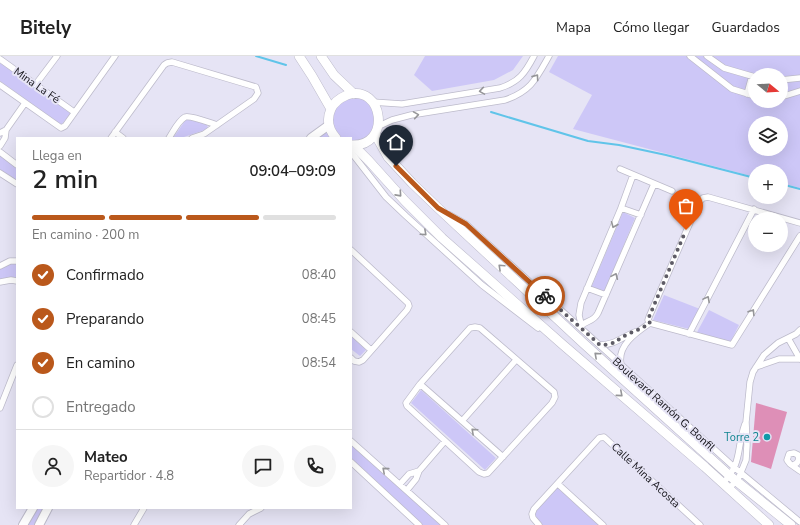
<!DOCTYPE html>
<html lang="es">
<meta charset="utf-8">
<style>
:root{--surface:#fff;--page:#f6f6f6;--text:#222;--muted:#767676;--line:#e0e0e0;--accent:#ba581b}
body{margin:0;font-family:"Nunito Sans",sans-serif;background:var(--page);color:var(--text);height:100vh;display:flex;flex-direction:column;font-size:15px;white-space:nowrap}
*{box-sizing:border-box;margin:0}
p{font-size:13px;color:var(--muted)}
.icon{flex:none;width:22px;height:22px;fill:none;stroke:currentColor;stroke-width:2;stroke-linecap:round;stroke-linejoin:round}
.map{position:relative;flex:1;overflow:hidden}
.drawer{position:absolute;left:16px;top:81px;width:336px;height:372px;display:flex;flex-direction:column;background:var(--surface);border-radius:0px;box-shadow:0 4px 16px #0002}
.drawer>*{flex:none}
.needle{width:26px;rotate:108deg}
.tools{position:absolute;left:748px;top:12px;display:grid;gap:8px}
.tools a{display:grid;place-items:center;width:40px;height:40px;border-radius:50%;background:var(--surface);box-shadow:0 4px 16px #0002;font-size:20px}
.pin{position:absolute;display:grid;place-items:center;width:34px;height:34px;color:#fff;margin:-41px -17px;border-radius:50% 50% 50% 0;rotate:-45deg;box-shadow:0 0 4px #0007}
.pin .icon{rotate:45deg}
.courier{position:absolute;display:grid;place-items:center;width:40px;height:40px;margin:-20px;border:3px solid #ba581b;border-radius:50%;background:#fff;color:#222;box-shadow:0 1px 5px #0007}
.head em{font-style:normal;font-weight:600}
.head div{display:flex;flex-direction:column-reverse}
.head{display:flex;align-items:center;justify-content:space-between;height:68px;padding:0 16px}
h1{font-size:26px;font-weight:600;line-height:30px}
.bar{display:grid;grid-template-columns:repeat(4,1fr);gap:6px 4px;align-content:center;height:48px;padding:0 16px}
.bar i{height:5px;border-radius:3px;background:var(--line)}
.bar .on{background:var(--accent)}
.bar p{grid-column:span 4}
.line{display:flex;align-items:center;gap:10px;padding:0 16px;border-top:1px solid var(--line)}
.line div{flex:1}
.round{display:grid;place-items:center;flex:none;width:42px;height:42px;border-radius:21px;background:var(--page)}
ol{padding:0 16px;list-style:none}
li{display:flex;align-items:center;gap:12px;height:44px}
li p{margin-inline-start:auto}
li .icon{padding:4px;border-radius:50%;background:var(--accent);color:#fff;stroke-width:4}
li:last-child{color:var(--muted)}
li i{width:22px;height:22px;border:2px solid var(--line);border-radius:50%}
header{display:flex;align-items:center;gap:24px;box-sizing:border-box;height:56px;padding:0 20px;background:var(--surface);border-bottom:1px solid var(--line)}
header strong{font-size:19px}
nav{display:flex;gap:22px;margin-inline-start:auto;font-size:14px}
.map>svg:first-child{display:block}
</style>
<header>
<strong>Bitely</strong>
<nav><a>Mapa</a><a>Cómo llegar</a><a>Guardados</a></nav>
</header>
<div class="map">
<svg width="800" height="469" viewBox="0 0 800 469">
<rect width="100%" height="100%" fill="#e6e4f5"/>
<path fill="#cdc7f7" fill-rule="evenodd" d="M425,0H523L513,14L494,24L432,35L414,19Z
M558,0H800V132L781,127V115H755V121L573,73L592,39L549,16ZM755,19H781V45H755ZM755,67H781V93H755Z
M1,7L71,57L61,69L0,25V8Z
M358,38L377,53L375,78L351,89V82H311L329,69L335,46Z
M187,62L207,68L208,73L181,82H173Z
M0,96L17,109V128L0,117Z
M623,156L635,162L604,237L591,232Z
M17,205V225L0,226V210Z
M664,239L700,253L689,273L653,264Z
M709,254L739,269L730,287L696,278Z
M351,280L366,294L360,300L351,293Z
M421,334L496,402L485,414L411,347Z
M351,385L445,469H419L351,406Z
M558,428L603,469H539L532,458Z
M33,452H48L39,469H23Z"/>
<g fill="none" stroke-linecap="round" stroke-linejoin="round">
<path stroke="#60c4e9" stroke-width="2" d="M256,0L286,9
M491,56L588,85L619,89L666,99L755,122
M781,128L800,133"/>
</g>
<path fill="#de8fb7" d="M756,347L787,356L771,413L751,406Z"/>
<g fill="none" stroke-linecap="round" stroke-linejoin="round">
<g stroke="#bdbbcb" stroke-width="7">
<path id="street" d="M690,0L732,33L755,40
M707,0L724,12L755,21
M0,3L74,56
M781,24L800,22
M36,28L57,0
M0,29L61,72L65,70L115,0
M747,38L752,20
M781,41L800,35
M372,46L402,48L500,32C519,26 525,17 534,0
M379,70L392,64L411,59L505,44C531,35 536,23 549,0
M6,74L25,47
M115,76L123,82
M0,77L6,74L5,82L0,90
M111,82L164,9L167,7L172,6L256,31L258,37L254,43L204,78L192,82
M169,82C173,76 178,65 185,61C191,59 210,67 217,69
M0,96L17,109
M351,96L386,141L406,160L482,229L538,272
M620,113L672,135
M0,117L17,128
M621,152L641,159
M450,159L466,168L735,412L800,466
M351,194L408,247L409,250L407,254L363,304L359,306L354,305L351,302
M0,210L10,205H17
M0,226L11,224L17,225
M587,232L606,239
M650,267L648,264L649,261L699,146L703,142L708,141L800,167
M650,267L732,289L800,180
M581,268L579,259L581,247L621,152L633,119
M475,271L480,272L554,336L555,341L552,347L488,417L484,418L479,416L407,350L406,347L420,328L470,272Z
M580,271C585,264 593,267 598,257L654,128
M351,276L371,294
M689,278L754,153
M788,282L800,303
M600,289C616,289 624,279 638,275
M621,308C617,289 637,276 650,267
M756,311L779,303H800
M420,328L503,401
M0,352L17,309
M462,365L516,304
M351,385L445,469
M351,406L419,469
M793,409L797,407L799,403L798,399L794,397L789,398L787,404L790,408L800,415
M419,415L445,385
M723,427C743,406 736,393 745,368
M400,428L409,418L419,415L416,423L407,434
M558,428L603,469
M729,433L739,421L746,404L747,389L746,366L750,326L753,316L764,299L778,287L796,278L800,274
M134,469L144,452
M239,469L249,458L261,452
M539,469L533,462L532,458L534,453L599,382L604,381L700,469"/>
</g>
<g stroke="#bdbbcb" stroke-width="10">
<path id="secondary" d="M311,82L329,69
M23,469L33,452
M39,469L48,452"/>
</g>
<g stroke="#bdbbcb" stroke-width="10">
<path id="primary" d="M299,0L312,20L331,53
M321,0L334,19L354,38
M375,78L388,101L412,127L438,152L582,286L730,420L791,469
M336,82C329,74 326,64 331,53C334,46 340,42 347,39C384,27 392,92 351,89
M353,89L369,105L405,145L442,182L562,288L705,411L769,469"/>
</g>
<use href="#street" stroke="#fff" stroke-width="5.5"/>
<use href="#secondary" stroke="#fff" stroke-width="8"/>
<use href="#primary" stroke="#fff" stroke-width="9"/>
</g>
<defs><path id="oneway-chevron" d="M-2-3.5L2.5 0L-2 3.5" fill="none" stroke-width="1.6" stroke-linecap="round" stroke-linejoin="round"/></defs>
<g stroke="#959598">
<use href="#oneway-chevron" transform="translate(536 21) rotate(-55)"/>
<use href="#oneway-chevron" transform="translate(482 35) rotate(171)"/>
<use href="#oneway-chevron" transform="translate(416 59) rotate(-9)"/>
<use href="#oneway-chevron" transform="translate(399 138) rotate(48)"/>
<use href="#oneway-chevron" transform="translate(614 169) rotate(113)"/>
<use href="#oneway-chevron" transform="translate(424 177) rotate(42)"/>
<use href="#oneway-chevron" transform="translate(501 211) rotate(-137)"/>
<use href="#oneway-chevron" transform="translate(615 220) rotate(-66)"/>
<use href="#oneway-chevron" transform="translate(707 243) rotate(-62)"/>
<use href="#oneway-chevron" transform="translate(752 256) rotate(-58)"/>
<use href="#oneway-chevron" transform="translate(597 299) rotate(-138)"/>
<use href="#oneway-chevron" transform="translate(620 338) rotate(41)"/>
<use href="#oneway-chevron" transform="translate(474 375) rotate(-138)"/>
<use href="#oneway-chevron" transform="translate(385 414) rotate(-139)"/>
</g>
<g fill="none" stroke-linecap="round" stroke-linejoin="round">
<path stroke="#5e5c66" stroke-width="4" stroke-dasharray="0 7.2" d="M545,240L600,289C616,289 617,283 630,277C637,274 643,272 650,267L648,264L649,261L686,174"/>
<path stroke="#ba581b" stroke-width="5" d="M396,110L438,152L466,168L545,240"/>
</g>
<circle fill="#0f9aa8" stroke="#e6e4f5" stroke-width="1.5" cx="767" cy="381" r="4"/>
<g text-anchor="middle" stroke-width="4" stroke-linejoin="round" paint-order="stroke">
<g font-size="11" fill="#141319" stroke="#e6e4f5">
<text transform="translate(37 29) rotate(35)" y="4">Mina La Fé</text>
<text transform="translate(664 348) rotate(42)" y="4">Boulevard Ramón G. Bonfil</text>
<text transform="translate(646 419) rotate(43)" y="4">Calle Mina Acosta</text>
</g>
<g font-size="11" fill="#0d838f" stroke="#e6e4f5" text-anchor="end">
<text x="759" y="385">Torre 2</text>
</g>
</g>
</svg>
<div class="tools">
<a><svg class="needle" viewBox="-14 -14 28 28"><path d="M0-13l5 13h-10z" fill="#e53935"/><path d="M0 13l5-13h-10z" fill="#767676"/></svg></a>
<a><svg class="icon" aria-label="layers" viewBox="0 0 24 24"><path d="M12 4l9 5-9 5-9-5zM3 14l9 5 9-5"/></svg></a>
<a>+</a>
<a>−</a>
</div>
<div class="pin" style="left:686px;top:174px;background:#ea580c"><svg class="icon" aria-label="bag" viewBox="0 0 24 24"><path d="M5 8h14l-1 12H6zM9 8a3 3 0 0 1 6 0"/></svg></div>
<div class="pin" style="left:396px;top:110px;background:#1f2937"><svg class="icon" aria-label="home" viewBox="0 0 24 24"><path d="M3 11l9-7 9 7M6 9v11h12V9"/></svg></div>
<div class="courier" style="left:545px;top:240px"><svg class="icon" aria-label="bike" viewBox="0 0 24 24"><circle cx="6" cy="16" r="4"/><circle cx="18" cy="16" r="4"/><path d="M6 16l4-8h5l3 8M10 8l3 8H6M13 5h3"/></svg></div>
<section class="drawer">
<div class="head"><div><h1>2 min</h1><p>Llega en</p></div><em>09:04–09:09</em></div>
<div class="bar"><i class="on"></i><i class="on"></i><i class="on"></i><i></i><p>En camino · 200 m</p></div>
<ol>
<li><svg class="icon" aria-label="check" viewBox="0 0 24 24"><path d="M5 12l5 5 9-10"/></svg>Confirmado<p>08:40</p></li>
<li><svg class="icon" aria-label="check" viewBox="0 0 24 24"><path d="M5 12l5 5 9-10"/></svg>Preparando<p>08:45</p></li>
<li><svg class="icon" aria-label="check" viewBox="0 0 24 24"><path d="M5 12l5 5 9-10"/></svg>En camino<p>08:54</p></li>
<li><i></i>Entregado</li>
</ol>
<div class="line" style="height:72px"><a class="round"><svg class="icon" aria-label="person" viewBox="0 0 24 24"><circle cx="12" cy="8" r="4"/><path d="M4 21q1-7 8-7t8 7"/></svg></a><div><b>Mateo</b><p>Repartidor · 4.8</p></div><a class="round"><svg class="icon" aria-label="chat" viewBox="0 0 24 24"><path d="M4 5h16v11H9l-5 4z"/></svg></a><a class="round"><svg class="icon" aria-label="phone" viewBox="0 0 24 24"><path d="M5 4h4l2 5-3 2q2 4 5 5l2-3 5 2v4C11 20 4 13 5 4z"/></svg></a></div>
</section>
</div>
